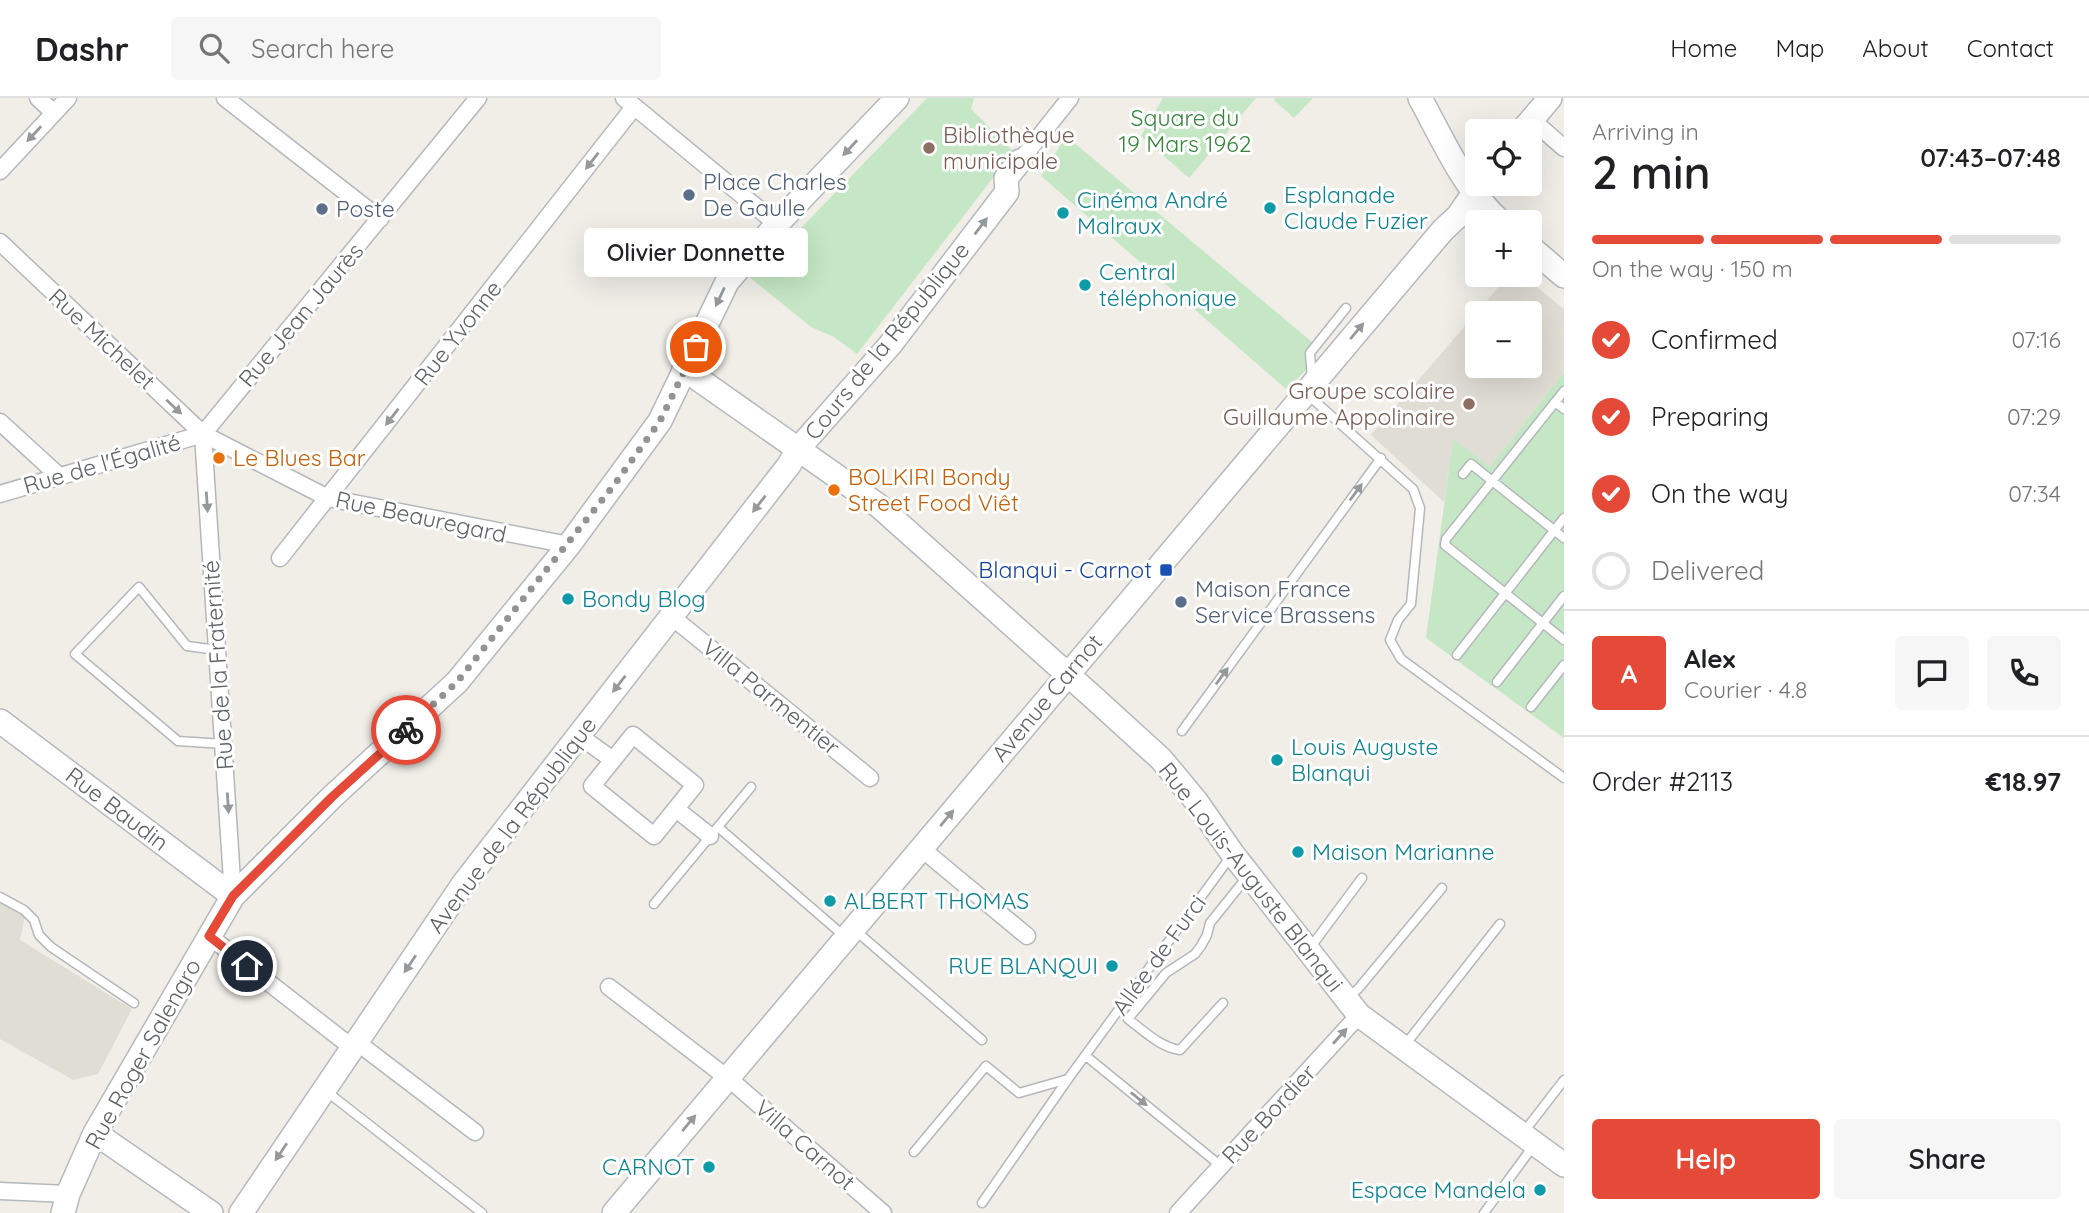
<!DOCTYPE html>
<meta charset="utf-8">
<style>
:root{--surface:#fff;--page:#f6f6f6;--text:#202124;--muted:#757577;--line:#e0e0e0;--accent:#e54a38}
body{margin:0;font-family:Quicksand,sans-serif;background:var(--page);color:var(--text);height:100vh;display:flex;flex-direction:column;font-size:26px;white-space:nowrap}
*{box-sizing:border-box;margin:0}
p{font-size:23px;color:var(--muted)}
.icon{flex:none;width:38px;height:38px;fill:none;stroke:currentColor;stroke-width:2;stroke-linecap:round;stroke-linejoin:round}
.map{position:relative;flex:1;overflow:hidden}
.side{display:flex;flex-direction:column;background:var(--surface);width:525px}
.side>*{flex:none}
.fabs{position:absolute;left:1465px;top:21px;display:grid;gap:14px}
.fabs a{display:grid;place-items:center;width:77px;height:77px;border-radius:7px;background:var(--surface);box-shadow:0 7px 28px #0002;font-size:35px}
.pin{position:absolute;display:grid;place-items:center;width:60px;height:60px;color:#fff;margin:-30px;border:4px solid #fff;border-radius:50%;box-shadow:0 2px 7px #0007}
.courier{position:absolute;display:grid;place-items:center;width:70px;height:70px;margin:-35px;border:5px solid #e54a38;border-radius:50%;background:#fff;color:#222;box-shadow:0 2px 9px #0007}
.bubble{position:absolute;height:49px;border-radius:7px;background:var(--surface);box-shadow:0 7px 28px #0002;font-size:23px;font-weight:600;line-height:49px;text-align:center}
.summary em{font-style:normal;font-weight:600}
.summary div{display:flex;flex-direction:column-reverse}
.summary{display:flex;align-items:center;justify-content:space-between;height:119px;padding:0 28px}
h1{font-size:46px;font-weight:600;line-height:52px}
.bar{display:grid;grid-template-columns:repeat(4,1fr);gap:10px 7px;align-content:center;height:84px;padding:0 28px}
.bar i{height:9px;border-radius:5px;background:var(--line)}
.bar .current{background:var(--accent)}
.bar p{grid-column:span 4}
.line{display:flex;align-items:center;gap:18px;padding:0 28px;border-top:2px solid var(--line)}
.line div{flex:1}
.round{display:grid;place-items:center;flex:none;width:74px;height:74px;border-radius:7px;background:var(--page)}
ol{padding:0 28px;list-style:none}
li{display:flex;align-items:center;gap:21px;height:77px}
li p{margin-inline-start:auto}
li .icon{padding:7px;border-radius:50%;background:var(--accent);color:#fff;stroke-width:4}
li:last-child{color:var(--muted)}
li i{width:38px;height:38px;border:4px solid var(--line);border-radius:50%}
.button{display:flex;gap:14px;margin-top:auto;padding:14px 28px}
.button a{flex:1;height:80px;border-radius:7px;background:var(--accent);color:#fff;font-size:28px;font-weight:600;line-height:80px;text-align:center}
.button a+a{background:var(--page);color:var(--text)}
header{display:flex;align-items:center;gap:42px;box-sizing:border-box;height:98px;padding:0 35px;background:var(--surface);border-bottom:2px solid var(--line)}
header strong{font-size:33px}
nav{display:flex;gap:38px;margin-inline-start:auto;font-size:24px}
.search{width:490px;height:63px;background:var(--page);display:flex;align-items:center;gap:18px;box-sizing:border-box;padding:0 24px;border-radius:7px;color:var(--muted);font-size:26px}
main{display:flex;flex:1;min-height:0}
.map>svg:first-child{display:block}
</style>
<header>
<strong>Dashr</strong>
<div class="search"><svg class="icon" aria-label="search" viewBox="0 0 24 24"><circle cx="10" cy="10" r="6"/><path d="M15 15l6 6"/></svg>Search here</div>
<nav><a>Home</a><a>Map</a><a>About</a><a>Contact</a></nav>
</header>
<main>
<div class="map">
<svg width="1564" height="1115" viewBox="0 0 1564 1115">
<rect width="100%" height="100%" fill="#f0eee7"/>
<path fill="#e0ddd5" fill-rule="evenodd" d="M1509,177H1522L1564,211V274L1490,369L1453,342L1444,404L1371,337ZM1477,215H1530V268H1477Z
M0,804L25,818L20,842L132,911L98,976L73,982L0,941Z"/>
<path fill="#c5e7c5" d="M927,0H974L971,11L1015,55L999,72L857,256L834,239L811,229L748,178L754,169L768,164Z
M1163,0H1256L1189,80L1141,38Z
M1275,0H1313L1294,20L1274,2Z
M1066,38L1312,244L1311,268L1286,291L1041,78Z
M1564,274V640L1426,540L1453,341L1490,369Z"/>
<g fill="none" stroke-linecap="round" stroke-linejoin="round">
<g stroke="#b4b7bb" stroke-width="11">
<path id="lane" d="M1312,281L1310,255L1346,210
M1564,293L1446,441L1445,447L1564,542
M1307,296L1413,391L1420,410L1411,506L1398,522L1390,542L1401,561L1564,680
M1555,304L1564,311
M1463,376L1471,366L1564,440
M217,552L187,548L139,489L75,556L178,643L224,646
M1457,557L1564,420
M1497,584L1564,498
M1531,609L1564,567
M1182,633L1381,360
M718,729L844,838
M0,799L24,812L34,822L39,837L51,849L134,905
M654,806L751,689
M856,833L982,942
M1310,850L1362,780
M1348,899L1358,891L1442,790
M1223,905L1180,952C1160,949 1144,933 1128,921L1166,875L1195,856L1201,848L1207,837L1210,825L1247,779
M1405,947L1500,826
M1086,958L1221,1068
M326,993L482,1115
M1523,1035L1564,982
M914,1054L986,968L1019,995L1068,981
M982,1105L1068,981L1231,758
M1484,1115L1534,1047"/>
</g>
<g stroke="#b4b7bb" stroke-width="19">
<path id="street" d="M38,0L54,15
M225,0L380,121
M624,0L777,126
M1532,22L1564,50
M1020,63L1070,0
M0,73L68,0
M0,144L203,336L328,400L569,447
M0,324L59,378
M203,336L233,798
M203,336L478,0
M0,396L203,336
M280,460L634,9
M672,519L870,680
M578,637L613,662
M633,637L695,687L654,738L592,688Z
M676,711L710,738
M922,751L1027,838
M209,838L354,951
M609,889L734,985L883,1115
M358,945L475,1034
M0,1093L68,1096
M1178,1115L1359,917"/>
</g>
<g stroke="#b5b9be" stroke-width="26">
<path id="secondary" d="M1420,0C1443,42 1465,93 1501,124
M1522,33L1550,0
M1530,149L1564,178
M684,271L879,408L1094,600L1161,661L1196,703L1232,755L1359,917L1564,1067
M0,623L233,798
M95,1035L211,1115
M63,1115L68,1096L95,1035L233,798L332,699L457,584L569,447L660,323L727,184L777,126L897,0
M241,1115L464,785L789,367L798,351L890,247L1007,94L1006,80L1020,63
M614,1115L1443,132L1458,118L1480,86"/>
</g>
<use href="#lane" stroke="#fff" stroke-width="8"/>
<use href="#street" stroke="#fff" stroke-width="16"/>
<use href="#secondary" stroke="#fff" stroke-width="23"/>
</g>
<defs><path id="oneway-solid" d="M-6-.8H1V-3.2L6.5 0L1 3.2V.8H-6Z" transform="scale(1.75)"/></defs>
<g fill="#96999c">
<use href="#oneway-solid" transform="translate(34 36) rotate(133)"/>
<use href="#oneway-solid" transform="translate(850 50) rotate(133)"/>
<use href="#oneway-solid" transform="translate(592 63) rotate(128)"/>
<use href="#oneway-solid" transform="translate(981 128) rotate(-53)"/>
<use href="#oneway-solid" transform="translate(720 199) rotate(115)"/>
<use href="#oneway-solid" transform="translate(1357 233) rotate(-50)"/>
<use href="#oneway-solid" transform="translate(174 309) rotate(43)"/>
<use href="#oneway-solid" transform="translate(392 319) rotate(128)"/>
<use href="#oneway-solid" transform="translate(1356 394) rotate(-54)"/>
<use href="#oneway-solid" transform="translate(207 404) rotate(86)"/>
<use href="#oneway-solid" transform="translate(759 406) rotate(128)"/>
<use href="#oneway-solid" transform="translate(1222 578) rotate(-54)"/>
<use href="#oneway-solid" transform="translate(619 586) rotate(128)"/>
<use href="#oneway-solid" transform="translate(228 705) rotate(86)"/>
<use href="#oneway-solid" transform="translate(947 720) rotate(-50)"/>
<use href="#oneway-solid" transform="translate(410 866) rotate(124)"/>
<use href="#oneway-solid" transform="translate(1340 938) rotate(-48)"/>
<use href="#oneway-solid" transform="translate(1139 1001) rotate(39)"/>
<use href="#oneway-solid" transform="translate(689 1025) rotate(-50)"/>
<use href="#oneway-solid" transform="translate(281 1054) rotate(124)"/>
</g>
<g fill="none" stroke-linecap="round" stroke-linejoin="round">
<path stroke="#919394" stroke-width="7" stroke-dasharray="0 12.6" d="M406,632L457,584L614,387L660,323L696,249"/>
<path stroke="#e54a38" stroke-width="9" d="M247,868L209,838L233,798L332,699L406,632"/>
</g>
<g fill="#8d6e63" stroke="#fff" stroke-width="2.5">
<circle cx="929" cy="50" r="7"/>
<circle cx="1469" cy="306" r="7"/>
</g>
<g fill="#5c6f8a" stroke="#fff" stroke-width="2.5">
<circle cx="689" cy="97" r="7"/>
<circle cx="322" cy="111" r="7"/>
<circle cx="1181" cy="504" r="7"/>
</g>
<g fill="#0f9aa8" stroke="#fff" stroke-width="2.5">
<circle cx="1270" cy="110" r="7"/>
<circle cx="1063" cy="115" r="7"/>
<circle cx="1085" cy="187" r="7"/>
<circle cx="568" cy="501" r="7"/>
<circle cx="1277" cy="662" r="7"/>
<circle cx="1298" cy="754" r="7"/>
<circle cx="830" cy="803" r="7"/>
<circle cx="1112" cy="868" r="7"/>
<circle cx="709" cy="1069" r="7"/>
<circle cx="1540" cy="1092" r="7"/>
</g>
<g fill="#e8710a" stroke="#fff" stroke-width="2.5">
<circle cx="219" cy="360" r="7"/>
<circle cx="834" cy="392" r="7"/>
</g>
<rect fill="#1a4fb4" stroke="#fff" stroke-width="2.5" x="1159" y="465" width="14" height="14" rx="3.5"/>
<g text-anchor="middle" stroke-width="6" stroke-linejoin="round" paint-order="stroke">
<g font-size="23" fill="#38853d" stroke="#fff">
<text x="1185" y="28">Square du<tspan x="1185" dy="26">19 Mars 1962</tspan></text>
</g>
<g font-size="23" fill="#785e54" stroke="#fff" text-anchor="start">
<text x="943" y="45">Bibliothèque<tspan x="943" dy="26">municipale</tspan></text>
<text x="1455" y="301" text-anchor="end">Groupe scolaire<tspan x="1455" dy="26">Guillaume Appolinaire</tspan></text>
</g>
<g font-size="23" fill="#4e5e75" stroke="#fff" text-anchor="start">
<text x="703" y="92">Place Charles<tspan x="703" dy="26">De Gaulle</tspan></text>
<text x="336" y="119">Poste</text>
<text x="1195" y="499">Maison France<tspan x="1195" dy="26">Service Brassens</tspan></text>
</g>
<g font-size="23" fill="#0d838f" stroke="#fff" text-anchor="start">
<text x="1284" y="105">Esplanade<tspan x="1284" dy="26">Claude Fuzier</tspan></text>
<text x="1077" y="110">Cinéma André<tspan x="1077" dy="26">Malraux</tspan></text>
<text x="1099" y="182">Central<tspan x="1099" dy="26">téléphonique</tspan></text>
<text x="582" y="509">Bondy Blog</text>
<text x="1291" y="657">Louis Auguste<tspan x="1291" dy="26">Blanqui</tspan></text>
<text x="1312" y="762">Maison Marianne</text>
<text x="844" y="811">ALBERT THOMAS</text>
<text x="1098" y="876" text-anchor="end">RUE BLANQUI</text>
<text x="695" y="1077" text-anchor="end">CARNOT</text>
<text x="1526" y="1100" text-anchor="end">Espace Mandela</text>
</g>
<g font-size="23" fill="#5e6267" stroke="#fff">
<text transform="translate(301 217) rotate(-50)" y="8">Rue Jean Jaurès</text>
<text transform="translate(458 235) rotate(-52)" y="8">Rue Yvonne</text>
<text transform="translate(102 241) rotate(43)" y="8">Rue Michelet</text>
<text transform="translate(887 243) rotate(-51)" y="8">Cours de la République</text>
<text transform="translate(102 366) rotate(-16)" y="8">Rue de l'Égalité</text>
<text transform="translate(421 419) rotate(12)" y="8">Rue Beauregard</text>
<text transform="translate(218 567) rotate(-94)" y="8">Rue de la Fraternité</text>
<text transform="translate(771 599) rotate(39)" y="8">Villa Parmentier</text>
<text transform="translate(1047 600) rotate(-50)" y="8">Avenue Carnot</text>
<text transform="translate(117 711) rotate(37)" y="8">Rue Baudin</text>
<text transform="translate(512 727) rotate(-53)" y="8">Avenue de la République</text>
<text transform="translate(1251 779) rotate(52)" y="8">Rue Louis-Auguste Blanqui</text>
<text transform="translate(1159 857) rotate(-54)" y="8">Allée de Furci</text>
<text transform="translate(143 956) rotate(-61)" y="8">Rue Roger Salengro</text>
<text transform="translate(1269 1016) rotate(-47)" y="8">Rue Bordier</text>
<text transform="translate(805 1047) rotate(41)" y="8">Villa Carnot</text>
</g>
<g font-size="23" fill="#c56008" stroke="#fff" text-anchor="start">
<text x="233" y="368">Le Blues Bar</text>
<text x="848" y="387">BOLKIRI Bondy<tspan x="848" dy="26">Street Food Viêt</tspan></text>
</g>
<g font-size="23" fill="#164399" stroke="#fff" text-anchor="end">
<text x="1152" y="480">Blanqui - Carnot</text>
</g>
</g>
</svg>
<div class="fabs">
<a><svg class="icon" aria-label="locate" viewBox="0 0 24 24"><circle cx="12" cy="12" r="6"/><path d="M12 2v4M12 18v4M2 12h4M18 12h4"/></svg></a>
<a>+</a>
<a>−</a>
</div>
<div class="pin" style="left:696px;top:249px;background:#ea580c"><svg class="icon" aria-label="bag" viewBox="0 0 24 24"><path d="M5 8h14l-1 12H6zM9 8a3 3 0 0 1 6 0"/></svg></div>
<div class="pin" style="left:247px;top:868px;background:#1f2937"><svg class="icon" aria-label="home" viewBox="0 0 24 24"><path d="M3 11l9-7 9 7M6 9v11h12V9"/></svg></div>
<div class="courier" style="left:406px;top:632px"><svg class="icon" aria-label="bike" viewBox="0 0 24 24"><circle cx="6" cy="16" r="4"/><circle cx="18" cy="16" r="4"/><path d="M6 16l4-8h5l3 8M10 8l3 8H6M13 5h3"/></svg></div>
<div class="bubble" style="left:584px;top:130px;width:224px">Olivier Donnette</div>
</div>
<section class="side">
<div class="summary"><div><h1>2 min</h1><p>Arriving in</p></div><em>07:43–07:48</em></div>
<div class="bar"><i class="current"></i><i class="current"></i><i class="current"></i><i></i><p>On the way · 150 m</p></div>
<ol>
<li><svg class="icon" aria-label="check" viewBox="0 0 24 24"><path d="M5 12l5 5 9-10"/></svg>Confirmed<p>07:16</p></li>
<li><svg class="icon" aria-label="check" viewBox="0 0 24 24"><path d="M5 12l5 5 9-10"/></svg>Preparing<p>07:29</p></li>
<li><svg class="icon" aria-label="check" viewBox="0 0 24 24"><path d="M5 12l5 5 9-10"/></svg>On the way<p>07:34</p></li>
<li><i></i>Delivered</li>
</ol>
<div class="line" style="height:126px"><b class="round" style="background:var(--accent);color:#fff">A</b><div><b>Alex</b><p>Courier · 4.8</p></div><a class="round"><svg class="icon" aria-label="chat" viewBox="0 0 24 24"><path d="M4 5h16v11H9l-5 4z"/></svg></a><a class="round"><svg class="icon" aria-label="phone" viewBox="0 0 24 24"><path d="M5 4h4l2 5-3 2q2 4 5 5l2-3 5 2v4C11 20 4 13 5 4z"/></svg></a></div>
<div class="line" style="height:91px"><div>Order #2113</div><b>€18.97</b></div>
<div class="button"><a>Help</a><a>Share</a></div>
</section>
</main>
